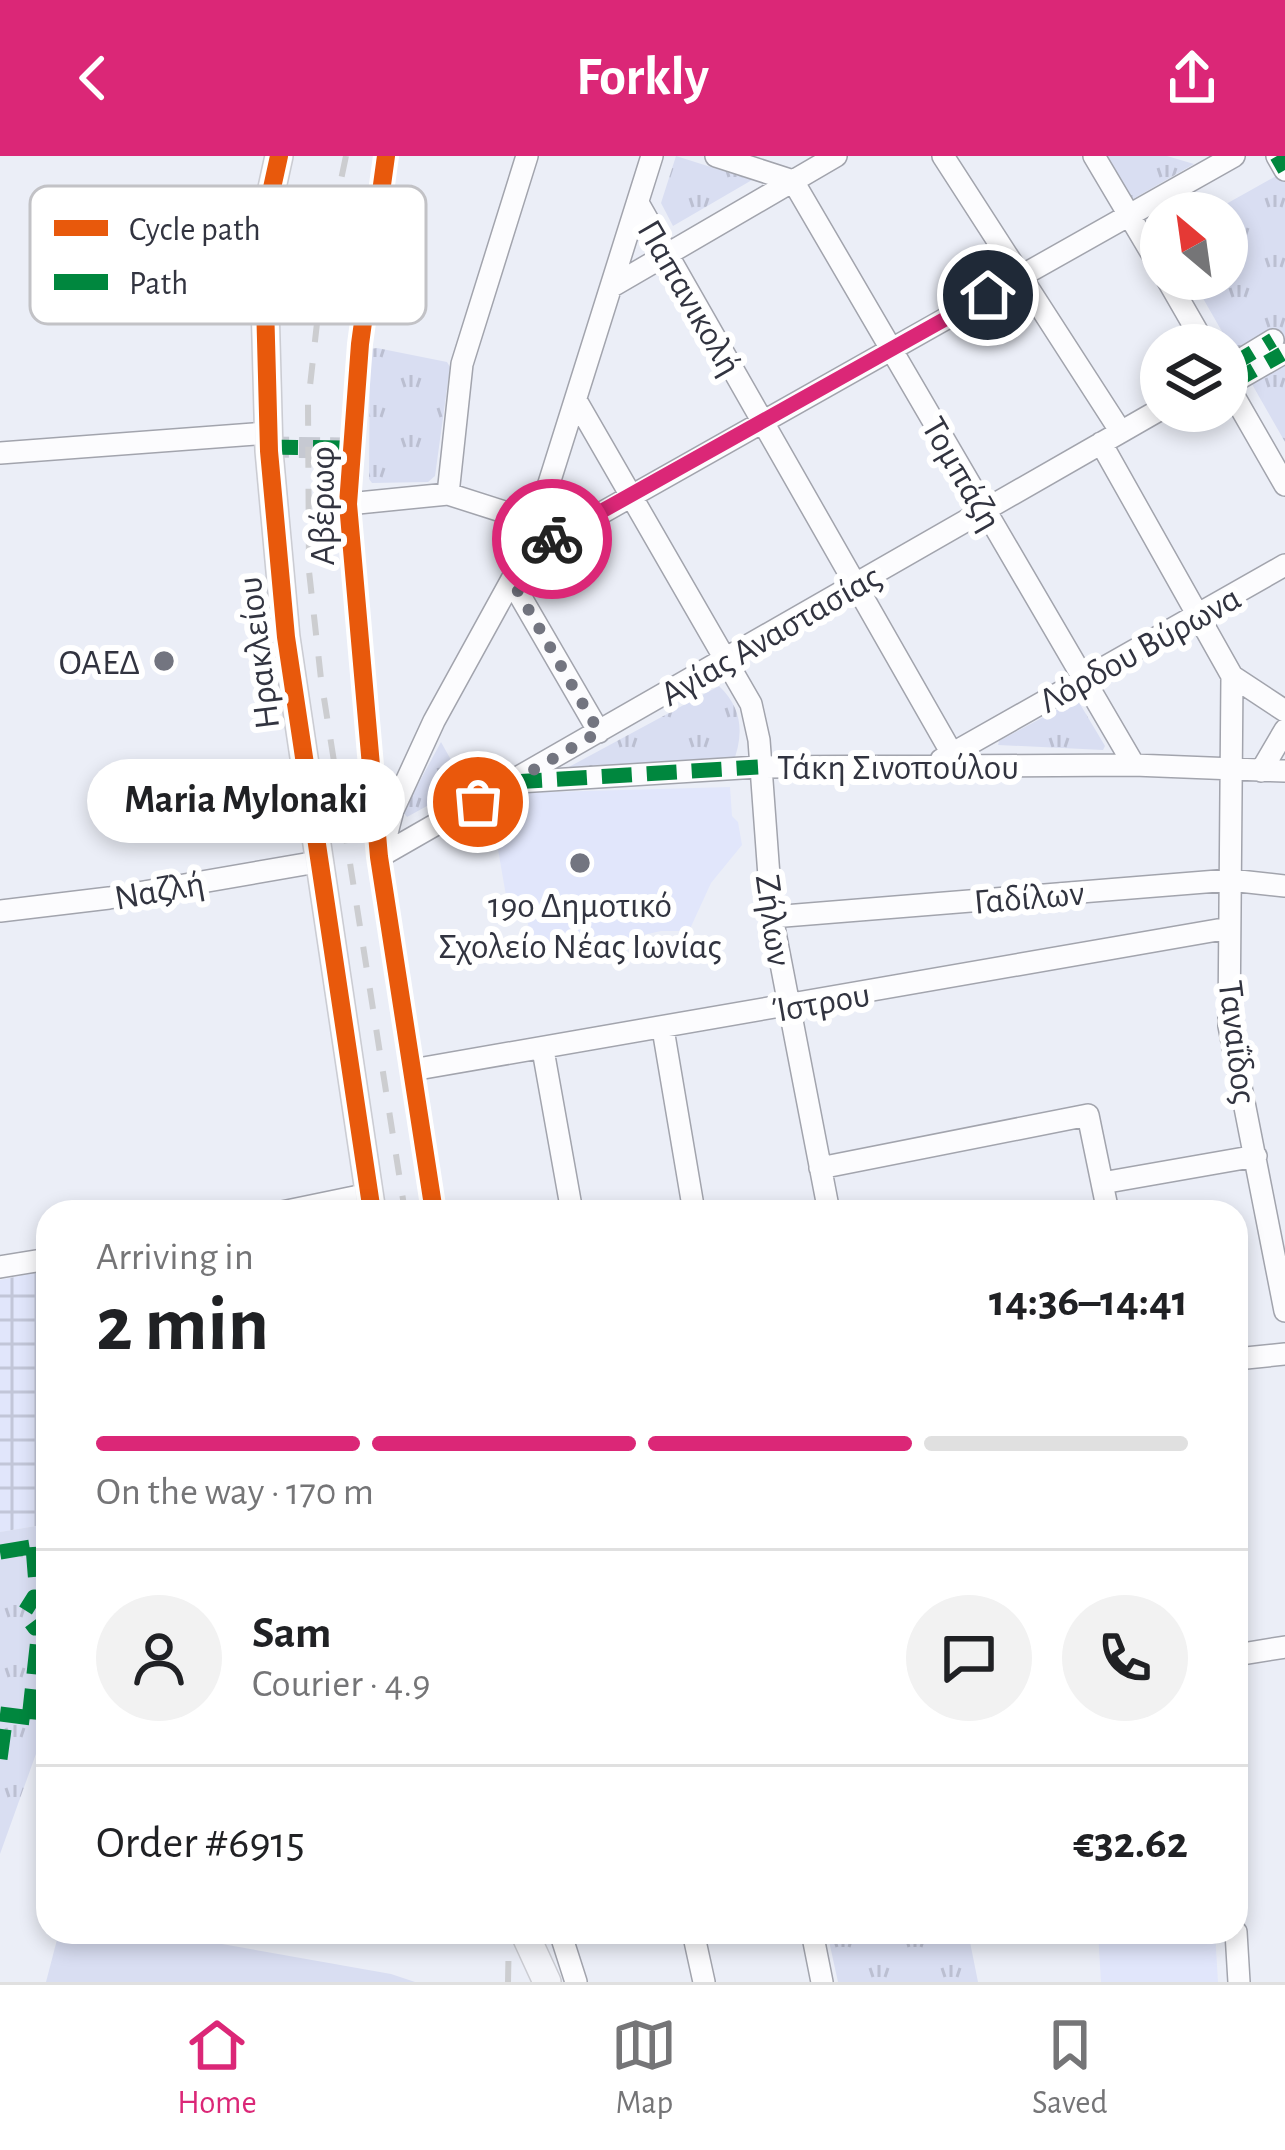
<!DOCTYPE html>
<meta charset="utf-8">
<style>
:root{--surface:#fff;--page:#f2f2f2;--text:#202124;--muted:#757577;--line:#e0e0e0;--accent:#db2777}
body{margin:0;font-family:"Alegreya Sans",sans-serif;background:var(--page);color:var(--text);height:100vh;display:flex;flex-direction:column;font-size:45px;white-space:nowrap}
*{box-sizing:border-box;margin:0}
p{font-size:39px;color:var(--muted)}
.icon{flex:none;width:66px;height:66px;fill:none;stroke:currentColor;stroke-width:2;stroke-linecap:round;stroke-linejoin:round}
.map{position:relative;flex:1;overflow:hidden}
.drawer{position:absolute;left:36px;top:1044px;width:1212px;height:744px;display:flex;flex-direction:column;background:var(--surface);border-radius:36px;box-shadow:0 6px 18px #0003}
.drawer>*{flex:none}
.needle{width:78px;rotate:331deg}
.fabs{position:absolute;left:1140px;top:36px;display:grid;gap:24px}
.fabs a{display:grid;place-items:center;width:108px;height:108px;border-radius:50%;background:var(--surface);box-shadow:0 6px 18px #0003;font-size:60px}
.pin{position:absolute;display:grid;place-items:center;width:102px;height:102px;color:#fff;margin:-51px;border:6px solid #fff;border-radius:50%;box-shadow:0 3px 12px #0007}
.courier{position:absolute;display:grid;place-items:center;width:120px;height:120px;margin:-60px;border:9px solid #db2777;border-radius:50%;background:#fff;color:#222;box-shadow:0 3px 15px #0007}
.bubble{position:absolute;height:84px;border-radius:42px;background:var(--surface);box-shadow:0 6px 18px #0003;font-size:39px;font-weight:700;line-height:84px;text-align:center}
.overview em{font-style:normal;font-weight:700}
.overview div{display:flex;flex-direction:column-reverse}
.overview{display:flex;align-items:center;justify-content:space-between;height:204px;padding:0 60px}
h1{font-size:78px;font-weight:700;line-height:90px}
.bar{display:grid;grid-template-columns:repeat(4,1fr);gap:18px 12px;align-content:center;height:144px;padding:0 60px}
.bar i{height:15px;border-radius:9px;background:var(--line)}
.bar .on{background:var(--accent)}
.bar p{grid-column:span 4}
.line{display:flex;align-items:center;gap:30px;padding:0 60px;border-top:3px solid var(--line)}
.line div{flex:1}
.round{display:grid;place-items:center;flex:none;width:126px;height:126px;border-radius:63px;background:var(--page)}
header{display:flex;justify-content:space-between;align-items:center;height:156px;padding:0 60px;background:var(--accent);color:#fff;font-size:54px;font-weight:700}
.dock{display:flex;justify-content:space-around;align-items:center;height:168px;border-top:3px solid var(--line);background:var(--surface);font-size:33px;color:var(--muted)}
.dock a{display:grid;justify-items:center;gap:6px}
.dock .on{color:var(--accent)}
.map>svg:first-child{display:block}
</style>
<header><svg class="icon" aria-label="back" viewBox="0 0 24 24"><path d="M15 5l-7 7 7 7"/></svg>Forkly<svg class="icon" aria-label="share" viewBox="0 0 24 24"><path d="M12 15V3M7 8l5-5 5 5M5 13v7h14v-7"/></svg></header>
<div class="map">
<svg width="1285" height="1826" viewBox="0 0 1285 1826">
<defs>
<pattern id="industrial-grid" width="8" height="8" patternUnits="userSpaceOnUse" patternTransform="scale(3)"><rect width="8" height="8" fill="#e1e6fb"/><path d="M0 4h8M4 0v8" fill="none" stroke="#c2c6d8"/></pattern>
<pattern id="park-tufts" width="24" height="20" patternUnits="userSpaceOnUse" patternTransform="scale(3)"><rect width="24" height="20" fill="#d9def2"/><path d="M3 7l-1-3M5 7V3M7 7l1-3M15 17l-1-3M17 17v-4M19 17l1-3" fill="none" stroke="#bbbfd1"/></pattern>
</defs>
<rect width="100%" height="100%" fill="#ebeef7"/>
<path fill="#e1e6fb" d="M730,631L732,660L738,666L742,689L711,727L689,775H661L535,803L526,758L509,757L491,653L515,637Z
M1098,1776H1215L1218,1826H1101Z"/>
<path fill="url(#industrial-grid)" d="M48,1114V1368L0,1376V1124Z"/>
<path fill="#d9def2" d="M59,1776H154L391,1818L415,1826H46Z"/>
<path fill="url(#park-tufts)" d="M676,0L752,24L673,70L661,47Z
M1107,0H1167L1194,8L1133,43Z
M1285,15V286L1192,123H1227V57H1210Z
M377,192L447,206L450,211L435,320L428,326L372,327L369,323L370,193Z
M719,530C749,558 742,592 725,624L560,630L554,619Z
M1077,543L1105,590L1103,594L998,589L999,585Z
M441,586L465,629L407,661L403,656Z
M48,1368V1583L41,1584L0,1698V1376Z
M827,1776H968L978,1826H838Z"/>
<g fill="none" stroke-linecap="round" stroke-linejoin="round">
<path stroke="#c6c9d2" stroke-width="21" stroke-dasharray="21 10" stroke-linecap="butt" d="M268,291L343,292"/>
<g stroke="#a2a4ad" stroke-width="24">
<path id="minor" d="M386,0L360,188L348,348L379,701L434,1056
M716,0L793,25L1134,609
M943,0L1121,276
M1094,0L1161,113
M1277,0L1285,14
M638,47L959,610
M1167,123L1205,189
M611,131L836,0
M1227,212L1273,184
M1227,228L1285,329
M1228,229L1282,198
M577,246L751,548L759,584L772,761L829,1056
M1101,287L1232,520L1285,555
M0,297L268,277
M448,338L462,208L527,0
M348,348L448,338L548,370
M528,394L566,377L1234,0
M512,426L599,576
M1232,520L1229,870L1285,1155
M941,604L1285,409
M1261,615L1285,574
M518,626L758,611L1134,609L1285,615
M382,696L393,654L434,565L528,394L652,0
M379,701L1161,253
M0,755L109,742L317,706
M772,761L1230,724L1285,730
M663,873L694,1056
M543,894L572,1056
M412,914L1229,772
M820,1012L1088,959L1108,1056
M1102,1027L1256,1000
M282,1056L369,1038
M0,1111L48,1103
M1236,1203L1285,1198
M1236,1499L1285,1491
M560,1776L576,1826
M693,1776L704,1826
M812,1776L822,1826
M1236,1776L1239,1826"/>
</g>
<g stroke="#cbccd2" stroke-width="30">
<path id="major" d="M279,0L263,73L269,295L286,481L372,1056
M524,1776L547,1826"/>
</g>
<use href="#minor" stroke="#fcfcfe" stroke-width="21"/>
<use href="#major" stroke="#f3f4f9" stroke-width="27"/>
<path stroke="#cccdd0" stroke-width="6" stroke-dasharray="21 21" stroke-linecap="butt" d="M346,0L324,104L308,248L309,415L321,523L405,1056
M508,1826L509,1776"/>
<path stroke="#00873e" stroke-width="15" stroke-dasharray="30 15" stroke-linecap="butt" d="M1277,0L1285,14
M1227,212L1273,184
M1228,229L1282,198
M268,291L343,292
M512,626L758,611
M33,1391L37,1441
M0,1396L48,1388
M48,1442L34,1441L24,1457L35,1472L48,1471
M0,1558L48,1564
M29,1563L39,1473
M0,1603L6,1559"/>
<g stroke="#fff" stroke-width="26">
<path id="cycleway" d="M279,0L263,73L269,295L286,481L372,1056
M386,0L360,188L348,348L379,701L434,1056"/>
</g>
<use href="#cycleway" stroke="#e8590c" stroke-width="18"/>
</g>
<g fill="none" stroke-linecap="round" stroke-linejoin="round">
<path stroke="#737580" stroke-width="12" stroke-dasharray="0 21.6" d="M478,646L599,576L512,425L528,394L552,383"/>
<path stroke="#db2777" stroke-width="15" d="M552,383L988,139"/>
</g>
<g fill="#737580" stroke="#fff" stroke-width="4.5">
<circle cx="164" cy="505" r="12"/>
<circle cx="580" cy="707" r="12"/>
</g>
<g text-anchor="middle" stroke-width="12" stroke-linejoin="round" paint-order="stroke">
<g font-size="36" fill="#323440" stroke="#fff">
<text transform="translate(691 141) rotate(60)" y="13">Παπανικολή</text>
<text transform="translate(963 317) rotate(60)" y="13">Τομπάζη</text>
<text transform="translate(321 350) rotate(-90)" y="13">Αβέρωφ</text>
<text transform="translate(770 478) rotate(-30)" y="13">Αγίας Αναστασίας</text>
<text transform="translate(1139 492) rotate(-29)" y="13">Λόρδου Βύρωνα</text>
<text transform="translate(257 497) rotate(-97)" y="13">Ηρακλείου</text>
<text x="898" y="623">Τάκη Σινοπούλου</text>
<text transform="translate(159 733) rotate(-10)" y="13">Ναζλή</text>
<text transform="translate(1029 740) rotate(-5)" y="13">Γαδίλων</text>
<text transform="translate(775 764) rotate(82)" y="13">Ζήλων</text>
<text transform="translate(821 845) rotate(-10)" y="13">Ίστρου</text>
<text transform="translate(1239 886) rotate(83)" y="13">Ταναΐδος</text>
</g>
<g font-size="36" fill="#323440" stroke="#fff" text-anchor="end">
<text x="140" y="518">ΟΑΕΔ</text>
<text x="580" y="761" text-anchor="middle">19ο Δημοτικό<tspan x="580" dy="41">Σχολείο Νέας Ιωνίας</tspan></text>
</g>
</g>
<rect x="30" y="30" width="396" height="138" rx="18" fill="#fff" stroke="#c2c2c6" stroke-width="3"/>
<rect x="54" y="64" width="54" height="16" fill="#e8590c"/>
<rect x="54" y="118" width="54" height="16" fill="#00873e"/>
<g font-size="33" fill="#323440">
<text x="129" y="84">Cycle path</text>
<text x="129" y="138">Path</text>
</g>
</svg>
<div class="fabs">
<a><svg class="needle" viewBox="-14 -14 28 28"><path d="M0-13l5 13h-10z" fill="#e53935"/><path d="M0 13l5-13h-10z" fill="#757577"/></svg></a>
<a><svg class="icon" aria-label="layers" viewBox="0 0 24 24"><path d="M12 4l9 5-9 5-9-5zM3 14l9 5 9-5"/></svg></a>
</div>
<div class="pin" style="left:478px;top:646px;background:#ea580c"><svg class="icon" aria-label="bag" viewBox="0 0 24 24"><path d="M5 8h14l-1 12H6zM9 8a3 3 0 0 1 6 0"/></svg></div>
<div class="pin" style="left:988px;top:139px;background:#1f2937"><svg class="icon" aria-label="home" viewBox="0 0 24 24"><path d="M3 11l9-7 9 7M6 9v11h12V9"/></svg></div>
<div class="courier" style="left:552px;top:383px"><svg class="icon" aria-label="bike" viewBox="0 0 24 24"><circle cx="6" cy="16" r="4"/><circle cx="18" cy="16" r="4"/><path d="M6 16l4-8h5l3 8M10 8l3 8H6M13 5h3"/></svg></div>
<div class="bubble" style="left:87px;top:603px;width:318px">Maria Mylonaki</div>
<section class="drawer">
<div class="overview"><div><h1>2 min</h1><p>Arriving in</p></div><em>14:36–14:41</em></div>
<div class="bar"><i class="on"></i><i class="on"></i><i class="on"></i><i></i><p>On the way · 170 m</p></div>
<div class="line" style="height:216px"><a class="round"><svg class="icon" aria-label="person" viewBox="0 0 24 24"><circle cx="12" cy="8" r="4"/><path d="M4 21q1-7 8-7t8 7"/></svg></a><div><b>Sam</b><p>Courier · 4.9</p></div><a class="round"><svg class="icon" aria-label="chat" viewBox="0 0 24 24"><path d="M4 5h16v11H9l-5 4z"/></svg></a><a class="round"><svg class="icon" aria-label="phone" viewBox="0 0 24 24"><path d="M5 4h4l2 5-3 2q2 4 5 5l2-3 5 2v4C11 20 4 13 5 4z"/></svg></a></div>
<div class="line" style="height:156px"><div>Order #6915</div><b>€32.62</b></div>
</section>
</div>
<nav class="dock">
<a class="on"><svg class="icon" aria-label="home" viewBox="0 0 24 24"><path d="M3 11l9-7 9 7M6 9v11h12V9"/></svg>Home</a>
<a><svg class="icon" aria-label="map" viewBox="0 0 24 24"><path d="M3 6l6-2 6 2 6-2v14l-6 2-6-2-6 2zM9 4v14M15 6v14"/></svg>Map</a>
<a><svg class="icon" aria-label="saved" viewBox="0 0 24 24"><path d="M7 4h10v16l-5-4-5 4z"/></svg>Saved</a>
</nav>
